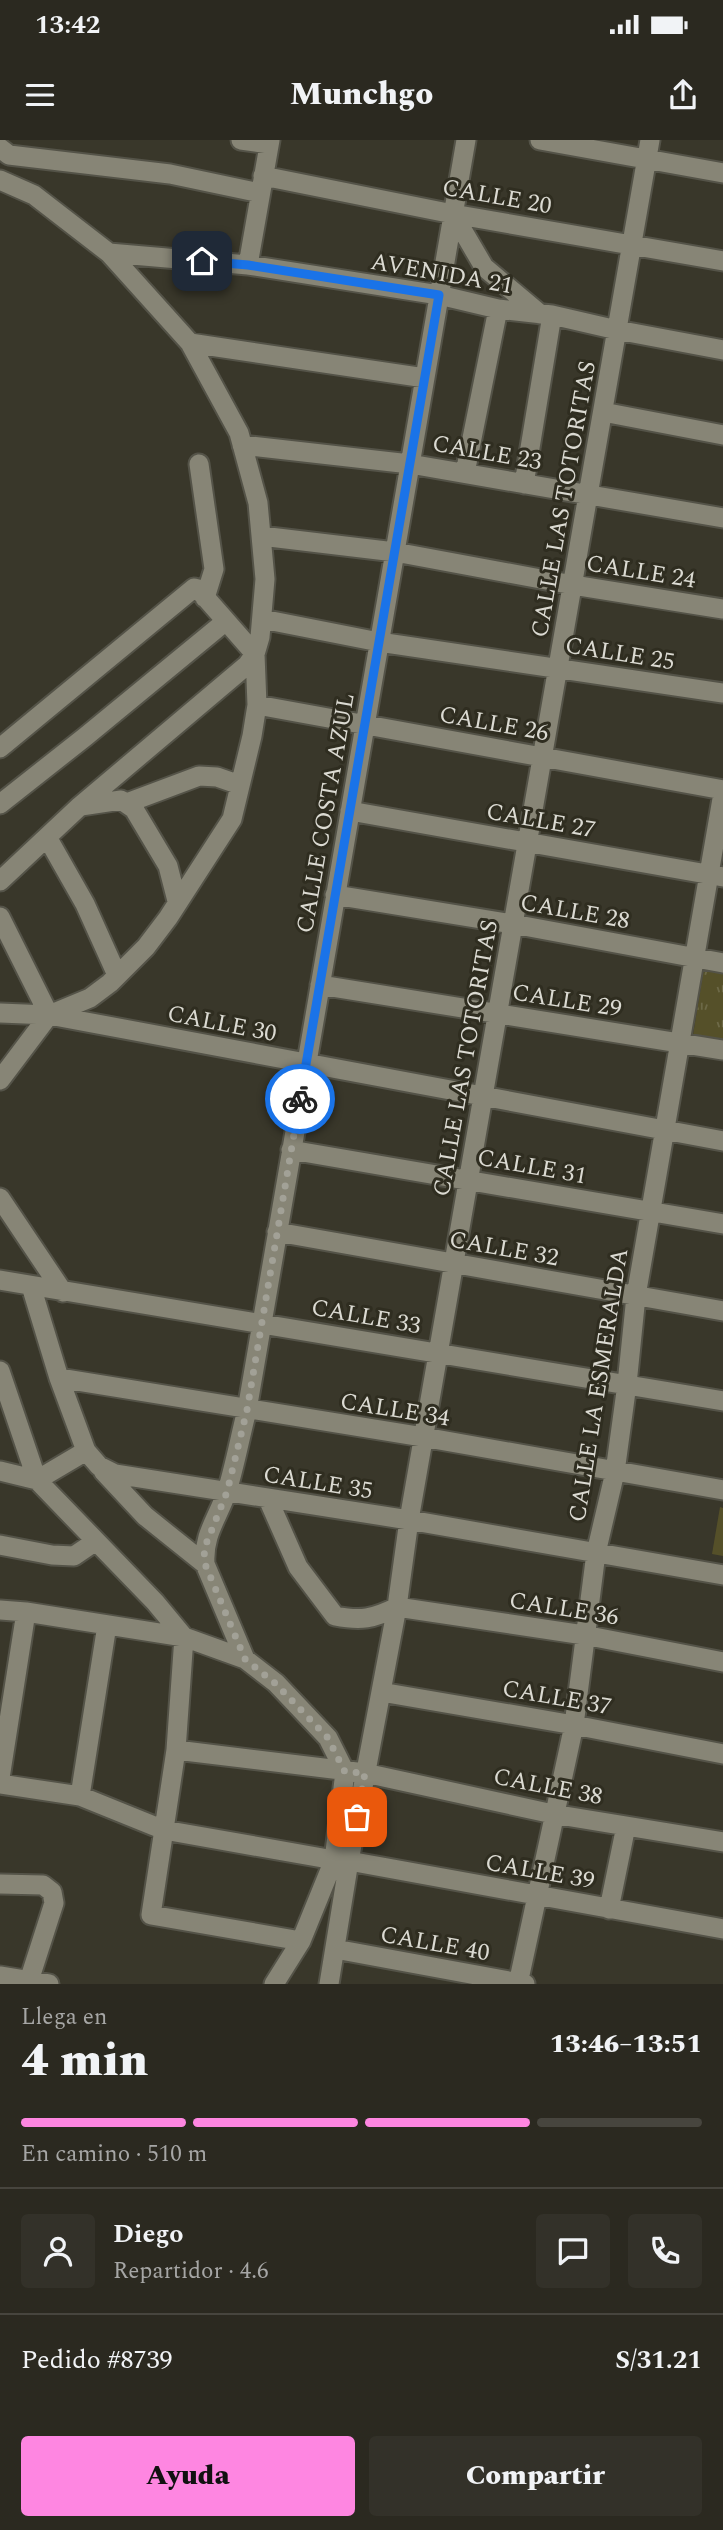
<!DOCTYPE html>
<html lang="es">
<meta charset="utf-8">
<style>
:root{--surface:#2b2920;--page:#333129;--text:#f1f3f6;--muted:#a6a6a5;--line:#47453e;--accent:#fe86e1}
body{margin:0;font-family:Spectral,serif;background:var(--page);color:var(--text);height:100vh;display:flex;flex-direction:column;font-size:26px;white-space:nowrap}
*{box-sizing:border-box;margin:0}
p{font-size:23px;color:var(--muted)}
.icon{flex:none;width:38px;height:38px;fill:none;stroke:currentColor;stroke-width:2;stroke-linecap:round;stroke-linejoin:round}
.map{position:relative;height:1844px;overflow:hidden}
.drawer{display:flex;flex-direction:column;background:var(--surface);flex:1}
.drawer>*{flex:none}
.pin{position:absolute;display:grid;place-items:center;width:60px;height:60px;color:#fff;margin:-30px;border-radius:14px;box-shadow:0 4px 10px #0006}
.courier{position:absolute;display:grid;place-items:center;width:70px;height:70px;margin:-35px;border:5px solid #1a73e8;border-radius:50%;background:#fff;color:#222;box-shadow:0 2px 9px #0007}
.summary em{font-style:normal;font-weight:800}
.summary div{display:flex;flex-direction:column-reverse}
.summary{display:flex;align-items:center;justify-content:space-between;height:119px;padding:0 21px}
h1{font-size:46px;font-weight:800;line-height:52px}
.bar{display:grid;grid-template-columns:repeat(4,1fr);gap:10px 7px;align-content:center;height:84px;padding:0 21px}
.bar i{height:9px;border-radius:5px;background:var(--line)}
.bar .current{background:var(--accent)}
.bar p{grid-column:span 4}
.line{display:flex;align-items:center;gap:18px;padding:0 21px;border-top:2px solid var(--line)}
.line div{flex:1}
.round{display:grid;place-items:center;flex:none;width:74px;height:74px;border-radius:7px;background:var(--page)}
.action{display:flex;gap:14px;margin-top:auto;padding:14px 21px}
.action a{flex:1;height:80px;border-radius:7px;background:var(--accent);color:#111;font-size:28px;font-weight:800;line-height:80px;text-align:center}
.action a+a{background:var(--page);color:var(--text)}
.status{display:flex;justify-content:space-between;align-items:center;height:49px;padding:0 35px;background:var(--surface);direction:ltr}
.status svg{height:19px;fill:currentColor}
header{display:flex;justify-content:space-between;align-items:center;height:91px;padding:0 21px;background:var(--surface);font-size:32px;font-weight:800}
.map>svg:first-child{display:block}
</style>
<div class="status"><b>13:42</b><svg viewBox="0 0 49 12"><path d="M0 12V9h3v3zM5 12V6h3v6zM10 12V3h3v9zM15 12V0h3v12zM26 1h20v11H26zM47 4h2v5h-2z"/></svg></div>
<header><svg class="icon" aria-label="menu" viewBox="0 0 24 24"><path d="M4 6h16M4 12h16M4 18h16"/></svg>Munchgo<svg class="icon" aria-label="share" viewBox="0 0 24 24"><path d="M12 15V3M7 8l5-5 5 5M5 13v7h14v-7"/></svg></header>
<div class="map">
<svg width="723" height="1844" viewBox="0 0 723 1844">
<defs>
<pattern id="grass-tufts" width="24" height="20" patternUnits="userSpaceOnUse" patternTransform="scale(1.75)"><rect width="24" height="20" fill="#555029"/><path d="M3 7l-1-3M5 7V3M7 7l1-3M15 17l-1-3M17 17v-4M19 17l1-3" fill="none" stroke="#6d6947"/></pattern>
</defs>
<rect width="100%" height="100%" fill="#39372a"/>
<path fill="url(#grass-tufts)" d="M704,828L723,831V900L693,895Z"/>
<path fill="#555029" d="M720,1367L723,1368V1416L712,1414Z"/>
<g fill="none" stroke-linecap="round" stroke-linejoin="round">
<g stroke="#545348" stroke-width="23">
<path id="minor" d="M241,0L269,4
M540,0L723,33
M0,8L9,15L170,34L260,53
M263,36L453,74L723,121
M0,40L34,55L109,113L190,203L239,293L258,363L265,439L260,497L255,514L247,525L80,666L0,741
M453,74L484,127L540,174
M109,113L248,125L439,155L498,169L552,175L617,190L723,210
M248,125L270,0
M190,203L425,238
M603,272L723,295
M242,305L410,324L723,378
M199,324L214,429L205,458
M465,333L498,169
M524,344L552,175
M261,396L395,412L573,445L723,469
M262,479L379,502L723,553
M257,565L723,650
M0,608L194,448L198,449L255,514L257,565L252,596L232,679L168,778L146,807L110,843L90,858L49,875L0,940
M127,663L199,636L217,637L240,645
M0,664L85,597L226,481
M81,666L121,660L134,669L168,726L177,761
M350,671L723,737
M47,697L85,764L117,835
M335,755L513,784L723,823
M0,777L49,875
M320,845L723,910
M0,873L49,875L723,1001
M291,1010L723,1084
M0,1058L63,1152
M277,1092L723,1171
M0,1140L723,1261
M31,1146L59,1238L86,1311L99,1326L115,1334L409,1380L723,1435
M0,1231L37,1340L155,1462L184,1497L176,1610L151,1775L301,1801
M59,1238L423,1297L723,1350
M0,1331L37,1340L86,1311
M103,1331L145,1376L205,1424
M268,1359L298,1427L335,1476C361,1481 373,1479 397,1467L584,1495L723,1522
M0,1405L52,1415L74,1416L96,1401
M0,1470L26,1472L184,1497L245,1519L276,1543L328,1598L345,1632L334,1720L301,1801L274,1844
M245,1519L205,1424C203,1394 218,1378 227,1351C235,1325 240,1297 247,1270L466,0
M381,1552L574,1585L723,1614
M176,1610L365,1633L553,1674L723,1702
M0,1638L26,1472
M0,1644L80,1656L164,1690L334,1720
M80,1656L107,1485
M349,1721L723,1789
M0,1744L43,1745L52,1752L54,1763L28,1844
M609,1769L626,1686
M335,1809L525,1844
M0,1836L49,1844
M329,1844L349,1721L397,1467L409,1380L650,0
M518,1844L574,1585L596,1413L615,1332L627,1244L636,1156L723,653"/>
</g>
<use href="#minor" stroke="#878576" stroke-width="19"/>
</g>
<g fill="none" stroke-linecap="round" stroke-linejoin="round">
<path stroke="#a2a197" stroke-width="7" stroke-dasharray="0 12.6" d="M300,959L247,1270L227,1352L204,1409L205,1424L245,1519L276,1544L328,1598L345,1632L365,1633L357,1677"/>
<path stroke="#1a73e8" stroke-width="9" d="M202,121L248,125L439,155L300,959"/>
</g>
<g text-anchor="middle" stroke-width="6" stroke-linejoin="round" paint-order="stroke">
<g font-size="24" fill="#dbdad2" stroke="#2f2d20">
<text transform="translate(497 56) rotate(10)" y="8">CALLE 20</text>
<text transform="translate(442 133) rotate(10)" y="8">AVENIDA 21</text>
<text transform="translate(487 312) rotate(10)" y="8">CALLE 23</text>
<text transform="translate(563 359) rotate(-80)" y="8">CALLE LAS TOTORITAS</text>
<text transform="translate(641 431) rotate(9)" y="8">CALLE 24</text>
<text transform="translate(620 513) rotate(9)" y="8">CALLE 25</text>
<text transform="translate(494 583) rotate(10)" y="8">CALLE 26</text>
<text transform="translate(325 673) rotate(-80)" y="8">CALLE COSTA AZUL</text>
<text transform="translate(541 680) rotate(10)" y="8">CALLE 27</text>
<text transform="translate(575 771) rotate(10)" y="8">CALLE 28</text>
<text transform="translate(567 860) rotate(9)" y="8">CALLE 29</text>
<text transform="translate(222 883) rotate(11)" y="8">CALLE 30</text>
<text transform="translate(465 918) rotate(-80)" y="8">CALLE LAS TOTORITAS</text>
<text transform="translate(532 1026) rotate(10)" y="8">CALLE 31</text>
<text transform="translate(504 1108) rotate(10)" y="8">CALLE 32</text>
<text transform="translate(366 1176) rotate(10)" y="8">CALLE 33</text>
<text transform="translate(598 1245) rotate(-81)" y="8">CALLE LA ESMERALDA</text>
<text transform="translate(395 1269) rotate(9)" y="8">CALLE 34</text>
<text transform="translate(318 1342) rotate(9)" y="8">CALLE 35</text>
<text transform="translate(564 1468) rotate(9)" y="8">CALLE 36</text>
<text transform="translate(557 1557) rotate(10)" y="8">CALLE 37</text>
<text transform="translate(548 1646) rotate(11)" y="8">CALLE 38</text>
<text transform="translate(540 1731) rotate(10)" y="8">CALLE 39</text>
<text transform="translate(435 1803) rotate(10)" y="8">CALLE 40</text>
</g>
</g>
</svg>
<div class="pin" style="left:357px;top:1677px;background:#ea580c"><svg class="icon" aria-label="bag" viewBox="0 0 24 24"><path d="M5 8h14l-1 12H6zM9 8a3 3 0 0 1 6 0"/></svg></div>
<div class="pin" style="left:202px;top:121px;background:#1f2937"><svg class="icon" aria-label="home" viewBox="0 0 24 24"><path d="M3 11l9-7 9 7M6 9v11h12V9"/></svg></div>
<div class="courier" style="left:300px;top:959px"><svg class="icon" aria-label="bike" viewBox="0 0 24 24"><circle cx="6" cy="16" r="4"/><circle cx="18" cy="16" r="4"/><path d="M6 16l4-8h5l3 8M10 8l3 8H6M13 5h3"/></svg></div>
</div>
<section class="drawer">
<div class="summary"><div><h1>4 min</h1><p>Llega en</p></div><em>13:46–13:51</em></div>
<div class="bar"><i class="current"></i><i class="current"></i><i class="current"></i><i></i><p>En camino · 510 m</p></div>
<div class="line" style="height:126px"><a class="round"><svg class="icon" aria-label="person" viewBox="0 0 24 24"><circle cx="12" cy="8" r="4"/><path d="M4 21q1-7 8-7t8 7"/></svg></a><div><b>Diego</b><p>Repartidor · 4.6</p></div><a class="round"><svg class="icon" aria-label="chat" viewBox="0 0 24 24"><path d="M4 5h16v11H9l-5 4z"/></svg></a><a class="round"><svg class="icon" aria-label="phone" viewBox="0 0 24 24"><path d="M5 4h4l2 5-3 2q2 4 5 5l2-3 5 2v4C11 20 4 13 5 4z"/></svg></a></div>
<div class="line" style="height:91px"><div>Pedido #8739</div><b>S/31.21</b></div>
<div class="action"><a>Ayuda</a><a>Compartir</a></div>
</section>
